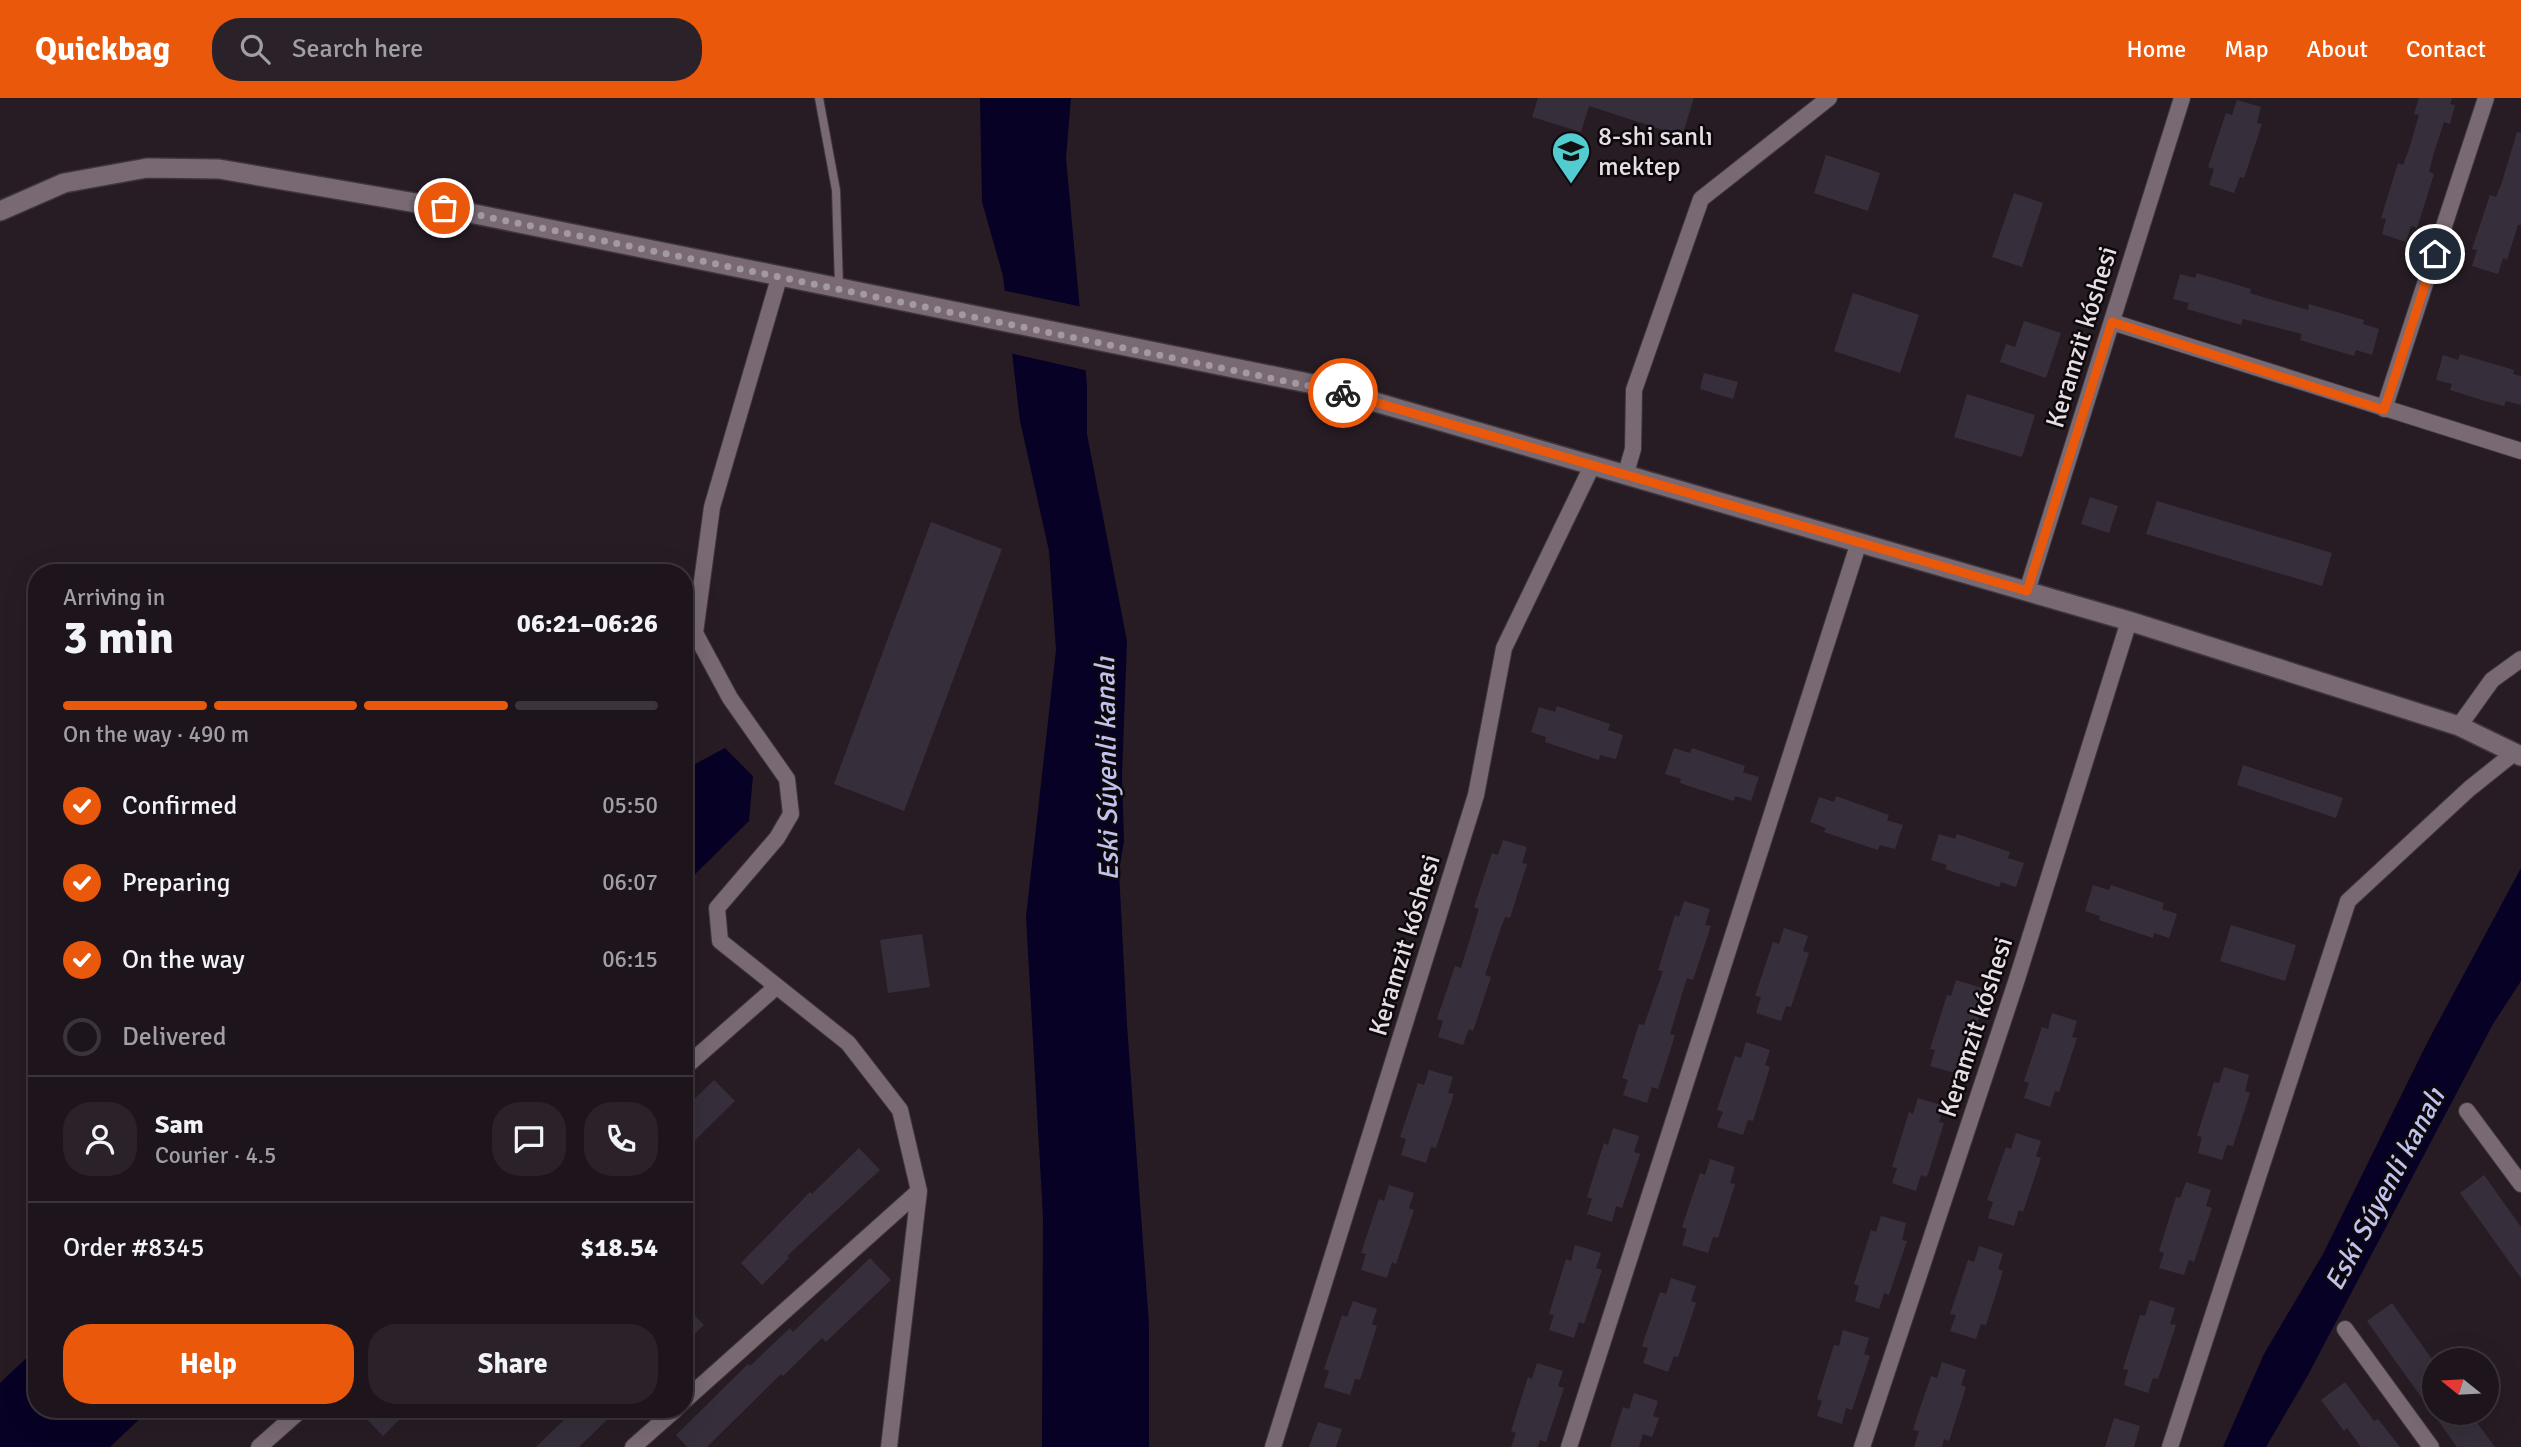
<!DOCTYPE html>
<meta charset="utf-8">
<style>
:root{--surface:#1d151b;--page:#2a2228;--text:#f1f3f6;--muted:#a09fa3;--line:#3b343a;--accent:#ea580c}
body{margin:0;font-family:Signika,sans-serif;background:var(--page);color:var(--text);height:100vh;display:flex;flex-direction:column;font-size:26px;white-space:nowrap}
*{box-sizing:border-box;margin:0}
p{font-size:23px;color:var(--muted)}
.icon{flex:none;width:38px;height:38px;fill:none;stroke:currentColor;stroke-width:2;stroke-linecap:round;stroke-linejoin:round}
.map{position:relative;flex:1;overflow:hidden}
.panel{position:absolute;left:28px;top:466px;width:665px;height:854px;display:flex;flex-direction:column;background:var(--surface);border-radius:28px;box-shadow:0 7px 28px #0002,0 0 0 2px var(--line)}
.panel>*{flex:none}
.needle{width:46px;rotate:288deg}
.buttons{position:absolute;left:2422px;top:1250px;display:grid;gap:14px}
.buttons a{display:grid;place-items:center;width:77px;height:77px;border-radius:50%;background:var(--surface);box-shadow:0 7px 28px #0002,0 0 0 2px var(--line);font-size:35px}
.pin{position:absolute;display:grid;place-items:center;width:60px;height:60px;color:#fff;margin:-30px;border:4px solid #fff;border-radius:50%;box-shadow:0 2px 7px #0007}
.courier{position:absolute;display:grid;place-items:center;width:70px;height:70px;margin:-35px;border:5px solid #ea580c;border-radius:50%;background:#fff;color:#222;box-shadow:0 2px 9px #0007}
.overview em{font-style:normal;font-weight:700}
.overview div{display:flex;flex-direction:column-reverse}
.overview{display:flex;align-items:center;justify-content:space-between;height:119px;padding:0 35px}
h1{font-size:46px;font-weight:700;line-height:52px}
.bar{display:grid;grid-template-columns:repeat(4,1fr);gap:10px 7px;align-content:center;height:84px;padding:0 35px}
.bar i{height:9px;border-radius:5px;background:var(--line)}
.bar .current{background:var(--accent)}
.bar p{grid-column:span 4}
.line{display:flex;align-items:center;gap:18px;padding:0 35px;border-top:2px solid var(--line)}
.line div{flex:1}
.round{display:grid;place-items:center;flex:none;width:74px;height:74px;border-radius:28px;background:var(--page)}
ol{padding:0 35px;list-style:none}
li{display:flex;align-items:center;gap:21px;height:77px}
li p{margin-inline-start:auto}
li .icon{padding:7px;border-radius:50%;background:var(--accent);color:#fff;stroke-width:4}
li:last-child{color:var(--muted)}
li i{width:38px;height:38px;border:4px solid var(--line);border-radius:50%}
.button{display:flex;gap:14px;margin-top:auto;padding:14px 35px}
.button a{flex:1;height:80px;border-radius:28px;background:var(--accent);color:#fff;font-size:28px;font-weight:700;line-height:80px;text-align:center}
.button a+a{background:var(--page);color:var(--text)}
header{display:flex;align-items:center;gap:42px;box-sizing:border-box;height:98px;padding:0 35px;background:var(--accent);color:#fff}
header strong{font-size:33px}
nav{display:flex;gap:38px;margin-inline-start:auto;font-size:24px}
.search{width:490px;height:63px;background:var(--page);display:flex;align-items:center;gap:18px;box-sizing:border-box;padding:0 24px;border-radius:28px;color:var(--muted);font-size:26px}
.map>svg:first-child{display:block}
</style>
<header>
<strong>Quickbag</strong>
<div class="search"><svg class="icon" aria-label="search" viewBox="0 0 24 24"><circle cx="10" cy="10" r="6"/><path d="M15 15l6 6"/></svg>Search here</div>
<nav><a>Home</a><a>Map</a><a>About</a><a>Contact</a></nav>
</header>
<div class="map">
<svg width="2521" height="1349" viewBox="0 0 2521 1349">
<rect width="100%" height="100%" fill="#271c24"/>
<path fill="#070125" d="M980,0H1071L1066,60L1087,288V336L1127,543L1122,677L1124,743L1119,773L1127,927L1149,1226V1349H1042L1043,1119L1026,819L1056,552L1049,453L1020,323L1003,178L982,104Z
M725,650L753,678L749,723L684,787V672Z
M2521,770V883L2493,926L2308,1277L2266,1349H2223L2264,1256L2323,1156L2428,943Z
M37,1250V1311H150L110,1349H0V1285Z"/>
<path fill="#271c24" d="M1001,192L1083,209L1089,273L1009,255Z"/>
<path fill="#362f3b" d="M1538,0H1694L1682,38L1589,8L1581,34L1532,19Z
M2419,0H2452L2450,6L2455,7L2450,26L2444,24L2433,58L2429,74L2434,76L2417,130L2411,128L2406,144L2382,136L2386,121L2381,120L2398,65L2403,67L2409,51L2419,17L2414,16Z
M2237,2L2261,9L2257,25L2262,26L2244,80L2240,79L2234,95L2209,87L2214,71L2208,69L2226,15L2232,17Z
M2517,34L2521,35V127H2518L2507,162L2503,160L2498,176L2472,168L2477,152L2472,151L2490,97L2496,99L2502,84Z
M1826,57L1880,75L1868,113L1814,95Z
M2014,95L2043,105L2022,169L1992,159Z
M2197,175L2251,191L2250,195L2266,200L2308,212L2309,206L2364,222L2363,226L2379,231L2372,257L2356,252L2354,258L2300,242L2302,236L2243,221L2241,227L2187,211L2189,205L2173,201L2180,176L2195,180Z
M1853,195L1919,217L1900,275L1834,253Z
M2024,223L2061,235L2046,280L2000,264L2006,246L2015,249Z
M2460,256L2514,272L2513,276L2521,278V307L2506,303L2504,308L2485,303L2450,292L2452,286L2436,282L2443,257L2458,262Z
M1704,275L1738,284L1733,301L1700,291Z
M1967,296L2035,317L2022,359L1954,339Z
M2090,399L2118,408L2109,435L2081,426Z
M2157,403L2332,455L2322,488L2146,436Z
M931,424L1002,451L904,713L834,686Z
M1557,608L1610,626L1608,632L1623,637L1616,661L1600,657L1599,662L1545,644L1546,639L1531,634L1539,609L1555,614Z
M1674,650L1690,655L1692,650L1745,668L1743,674L1759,679L1751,703L1735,698L1734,703L1680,685L1681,681L1665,676Z
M2243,667L2343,700L2336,720L2237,687Z
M1836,698L1889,717L1887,722L1903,727L1895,751L1880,747L1878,752L1824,734L1826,730L1810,724L1819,699L1834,704Z
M1939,736L1955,741L1957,736L2010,754L2008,760L2024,765L2016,789L2001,784L1999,789L1945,771L1947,767L1931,762Z
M1503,742L1527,749L1522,765L1527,766L1510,820L1505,819L1499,835L1485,877L1491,879L1473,933L1469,931L1463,947L1438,939L1443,923L1437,921L1455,868L1461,870L1479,811L1474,809L1492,755L1498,757Z
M2093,787L2109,792L2111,787L2164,805L2162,811L2177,816L2169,840L2154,835L2153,840L2099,822L2100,818L2085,813Z
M1684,803L1710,811L1705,827L1711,828L1693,882L1687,880L1682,896L1670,936L1675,937L1658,991L1652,989L1647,1005L1623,997L1628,982L1622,980L1639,926L1644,927L1663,873L1658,872L1675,817L1679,819Z
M2231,827L2296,847L2285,883L2220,863Z
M1784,830L1808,838L1803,853L1809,855L1791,909L1786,908L1781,923L1756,915L1761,899L1755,898L1773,844L1779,846Z
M922,836L930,889L888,895L880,842Z
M1956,882L1982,890L1977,906L1983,908L1965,962L1960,960L1955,975L1930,968L1935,952L1930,951L1947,897L1951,898Z
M2052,915L2077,923L2072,939L2077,940L2059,994L2055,993L2050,1009L2024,1000L2029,985L2024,983L2042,929L2048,931Z
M1746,944L1770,952L1765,967L1770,969L1753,1023L1748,1022L1743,1037L1717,1029L1723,1014L1717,1012L1735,958L1741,960Z
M2224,969L2249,977L2245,993L2250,995L2233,1048L2227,1047L2222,1062L2198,1055L2202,1039L2197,1038L2214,984L2219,985Z
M1429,972L1453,979L1448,995L1454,996L1436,1050L1431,1049L1426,1065L1401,1057L1406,1041L1400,1039L1418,985L1424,987Z
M714,982L735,1003L684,1053V1011Z
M1918,1000L1944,1008L1939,1024L1944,1025L1927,1079L1921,1077L1916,1093L1892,1085L1897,1070L1892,1069L1909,1014L1913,1016Z
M1613,1030L1639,1038L1634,1054L1640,1056L1622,1110L1616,1108L1612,1124L1587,1116L1592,1101L1587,1099L1604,1045L1608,1047Z
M2016,1035L2041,1043L2036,1058L2041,1060L2023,1114L2019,1112L2014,1128L1988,1120L1993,1104L1987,1102L2006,1049L2011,1051Z
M859,1050L880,1072L787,1158L789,1160L762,1187L741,1165L810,1094L812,1096Z
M1710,1061L1735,1069L1730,1085L1735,1086L1718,1140L1713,1139L1708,1155L1682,1147L1687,1131L1682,1129L1700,1075L1705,1077Z
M2484,1077L2521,1129V1180L2460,1095Z
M2186,1084L2211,1092L2206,1108L2212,1110L2194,1164L2189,1162L2184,1177L2159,1170L2164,1155L2159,1153L2176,1099L2180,1100Z
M1389,1087L1414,1095L1409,1110L1414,1112L1396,1166L1392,1164L1387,1180L1361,1172L1366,1156L1361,1155L1379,1101L1384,1103Z
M1881,1118L1906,1125L1902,1142L1907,1143L1889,1197L1884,1195L1879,1211L1855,1203L1859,1188L1854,1186L1871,1132L1876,1134Z
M1575,1147L1601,1155L1596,1170L1602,1172L1584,1226L1579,1224L1574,1240L1549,1232L1554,1217L1549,1216L1566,1161L1571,1163Z
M1979,1148L2003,1156L1998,1171L2003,1173L1986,1227L1981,1226L1976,1241L1950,1233L1956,1217L1950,1216L1968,1162L1974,1164Z
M870,1160L891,1182L826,1244L822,1240L783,1278L781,1276L707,1349H687L676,1337L748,1266L750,1268L790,1230L793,1234Z
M1671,1180L1696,1188L1691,1203L1696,1205L1678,1259L1674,1258L1668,1274L1643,1265L1648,1250L1642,1248L1660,1194L1666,1196Z
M2150,1202L2175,1210L2170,1226L2176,1227L2158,1281L2153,1280L2148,1295L2124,1287L2128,1272L2123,1271L2140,1217L2145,1218Z
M1353,1203L1377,1211L1372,1226L1377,1228L1360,1282L1355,1281L1350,1297L1324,1289L1329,1273L1324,1271L1342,1217L1347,1219Z
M2392,1205L2434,1264V1314H2469L2495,1349H2457L2391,1257L2367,1223Z
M684,1207L704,1227L684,1246Z
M1843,1232L1869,1240L1864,1256L1870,1258L1852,1312L1846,1310L1842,1326L1817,1318L1822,1303L1817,1301L1834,1247L1839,1248Z
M1942,1264L1966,1272L1961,1287L1966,1289L1949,1343L1944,1341L1942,1349H1914L1919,1333L1913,1332L1919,1313L1931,1278L1937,1280Z
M1537,1265L1563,1273L1558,1288L1564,1290L1546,1344L1540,1342L1538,1349H1511L1516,1335L1511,1333L1528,1279L1532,1281Z
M2345,1284L2374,1323L2378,1321L2400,1349H2361L2347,1330L2344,1333L2321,1302Z
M1634,1295L1658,1303L1653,1318L1659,1320L1652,1339L1643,1336L1639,1349H1610L1623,1309L1629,1311Z
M357,1311H410L383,1338Z
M575,1311H618L579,1349H536Z
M2114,1320L2140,1328L2134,1349H2105Z
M1318,1324L1342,1331L1336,1349H1309Z"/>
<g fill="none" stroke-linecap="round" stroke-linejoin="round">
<g stroke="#3f363c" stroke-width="10">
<path id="service" d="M819,0L836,92L839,188"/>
</g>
<g stroke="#3f363c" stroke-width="18">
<path id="minor" d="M779,180L712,409L695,535L730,600L787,681L791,716L777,740L717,810L720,843L848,945L900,1012L919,1093L889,1349
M2112,224L2521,353
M2384,311L2486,0
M1626,375L1633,351L1634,292L1701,101L1829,0
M2027,493L2182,0
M2459,628L2492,582L2521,561
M684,970L776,889
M2467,1013L2521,1086
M2345,1231L2431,1349
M684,1303L919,1093
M259,1349L302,1311
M633,1349L676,1311
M1273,1349L1476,697L1504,550L1593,366
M1569,1349L1859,444
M1862,1349L2016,884L2129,523
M2170,1349L2348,803L2469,691L2514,655"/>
</g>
<g stroke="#3f363c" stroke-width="22">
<path id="tertiary" d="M0,113L64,85L147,70L219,71L445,110L1313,286L2129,523L2459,628L2521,658"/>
</g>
<use href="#service" stroke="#786973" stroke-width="8"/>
<use href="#minor" stroke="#786973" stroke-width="16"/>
<use href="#tertiary" stroke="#786973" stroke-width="19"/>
</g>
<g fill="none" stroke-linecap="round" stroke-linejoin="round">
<path stroke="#a39aa1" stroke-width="7" stroke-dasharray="0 12.6" d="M444,110L1343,295"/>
<path stroke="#ea580c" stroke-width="9" d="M1343,295L2027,493L2112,224L2384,312L2435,156"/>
</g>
<defs>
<g id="school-pin" transform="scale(2.0125)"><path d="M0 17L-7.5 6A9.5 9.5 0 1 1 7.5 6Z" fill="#52ccd0" stroke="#0d080b"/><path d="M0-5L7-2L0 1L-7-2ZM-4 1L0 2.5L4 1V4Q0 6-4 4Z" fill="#111"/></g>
</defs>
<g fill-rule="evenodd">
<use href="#school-pin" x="1571" y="53"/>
</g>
<g text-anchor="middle" stroke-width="5" stroke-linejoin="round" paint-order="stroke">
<g font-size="26" fill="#e6dee4" stroke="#0d080b" text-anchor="start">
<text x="1598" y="47">8-shi sanlı<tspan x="1598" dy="30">mektep</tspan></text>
</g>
<g font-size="26" fill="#e6dee4" stroke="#0d080b">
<text transform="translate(2081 239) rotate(-73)" y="9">Keramzit kóshesi</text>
<text transform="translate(1404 847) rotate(-73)" y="9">Keramzit kóshesi</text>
<text transform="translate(1975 929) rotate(-72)" y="9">Keramzit kóshesi</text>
</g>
<g font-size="28" font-style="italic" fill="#bfc2ef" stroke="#0d080b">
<text transform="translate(1106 671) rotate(-91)" y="10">Eski Súyenli kanalı</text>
<text transform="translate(2384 1091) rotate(-62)" y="10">Eski Súyenli kanalı</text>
</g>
</g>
</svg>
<div class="buttons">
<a><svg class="needle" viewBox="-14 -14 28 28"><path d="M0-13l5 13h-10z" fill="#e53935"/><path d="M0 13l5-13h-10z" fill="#a09fa3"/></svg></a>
</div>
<div class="pin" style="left:444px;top:110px;background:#ea580c"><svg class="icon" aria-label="bag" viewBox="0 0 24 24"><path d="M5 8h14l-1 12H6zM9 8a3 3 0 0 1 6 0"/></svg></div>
<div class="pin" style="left:2435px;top:156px;background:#1f2937"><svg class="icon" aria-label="home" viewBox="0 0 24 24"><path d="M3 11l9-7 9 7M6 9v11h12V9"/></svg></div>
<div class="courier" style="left:1343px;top:295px"><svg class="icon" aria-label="bike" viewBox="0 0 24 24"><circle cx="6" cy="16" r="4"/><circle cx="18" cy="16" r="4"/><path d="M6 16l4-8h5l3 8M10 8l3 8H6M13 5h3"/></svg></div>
<section class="panel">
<div class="overview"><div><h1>3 min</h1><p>Arriving in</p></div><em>06:21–06:26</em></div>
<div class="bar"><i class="current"></i><i class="current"></i><i class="current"></i><i></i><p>On the way · 490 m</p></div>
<ol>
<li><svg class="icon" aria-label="check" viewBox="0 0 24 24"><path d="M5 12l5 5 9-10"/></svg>Confirmed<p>05:50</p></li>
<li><svg class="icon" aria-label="check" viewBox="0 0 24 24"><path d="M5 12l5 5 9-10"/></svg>Preparing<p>06:07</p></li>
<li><svg class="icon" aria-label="check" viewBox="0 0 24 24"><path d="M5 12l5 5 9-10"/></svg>On the way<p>06:15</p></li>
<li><i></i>Delivered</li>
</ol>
<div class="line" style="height:126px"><a class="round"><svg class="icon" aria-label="person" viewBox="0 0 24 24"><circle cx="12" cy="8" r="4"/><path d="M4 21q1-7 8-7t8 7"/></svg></a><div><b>Sam</b><p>Courier · 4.5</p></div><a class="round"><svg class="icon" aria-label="chat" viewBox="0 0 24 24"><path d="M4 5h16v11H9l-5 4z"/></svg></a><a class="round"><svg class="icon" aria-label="phone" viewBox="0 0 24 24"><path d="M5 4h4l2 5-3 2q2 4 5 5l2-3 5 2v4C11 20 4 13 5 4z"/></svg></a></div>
<div class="line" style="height:91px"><div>Order #8345</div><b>$18.54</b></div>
<div class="button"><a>Help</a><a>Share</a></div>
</section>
</div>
